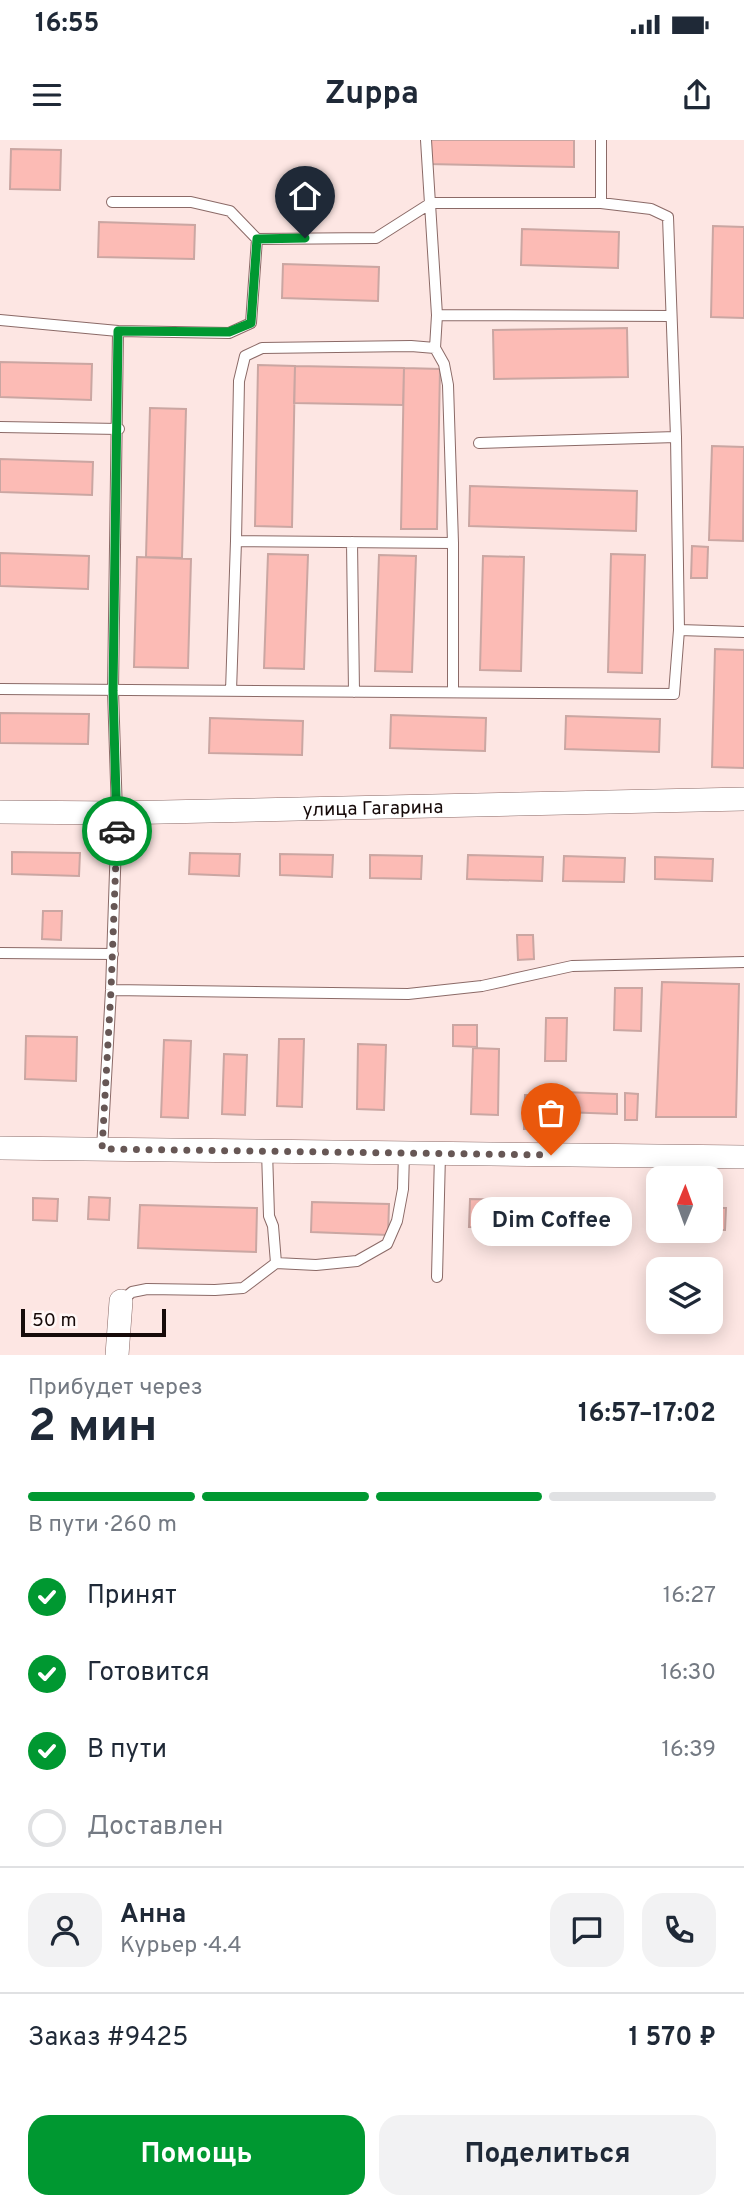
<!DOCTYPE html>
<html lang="ru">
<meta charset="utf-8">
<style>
:root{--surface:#fff;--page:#f2f2f3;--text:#1f2937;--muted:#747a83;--line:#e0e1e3;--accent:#009831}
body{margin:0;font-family:Overpass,sans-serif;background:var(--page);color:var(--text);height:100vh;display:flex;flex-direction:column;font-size:26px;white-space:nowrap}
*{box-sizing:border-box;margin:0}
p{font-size:23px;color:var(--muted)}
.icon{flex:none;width:38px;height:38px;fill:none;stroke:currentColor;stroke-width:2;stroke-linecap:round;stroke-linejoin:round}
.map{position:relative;height:1215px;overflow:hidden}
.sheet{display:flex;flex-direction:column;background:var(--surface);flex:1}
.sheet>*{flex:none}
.needle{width:46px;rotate:1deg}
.tools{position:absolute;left:646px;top:1026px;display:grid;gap:14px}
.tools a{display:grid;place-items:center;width:77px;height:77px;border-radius:14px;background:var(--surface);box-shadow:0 4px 18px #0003;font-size:35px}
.scale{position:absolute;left:21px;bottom:18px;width:145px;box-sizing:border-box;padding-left:7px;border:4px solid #160a09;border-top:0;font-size:19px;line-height:24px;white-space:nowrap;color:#160a09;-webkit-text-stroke:5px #fff7f6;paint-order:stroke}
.pin{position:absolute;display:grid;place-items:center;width:60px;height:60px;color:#fff;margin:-72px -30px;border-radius:50% 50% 50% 0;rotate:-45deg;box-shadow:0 0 7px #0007}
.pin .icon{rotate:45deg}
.courier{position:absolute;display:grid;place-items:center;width:70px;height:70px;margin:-35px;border:5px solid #009831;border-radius:50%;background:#fff;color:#222;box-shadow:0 2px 9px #0007}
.bubble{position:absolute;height:49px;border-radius:21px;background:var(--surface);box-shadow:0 4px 18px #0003;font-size:23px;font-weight:700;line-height:49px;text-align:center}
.overview em{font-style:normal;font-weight:700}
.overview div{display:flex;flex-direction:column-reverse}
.overview{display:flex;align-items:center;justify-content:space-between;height:119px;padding:0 28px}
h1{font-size:46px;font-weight:700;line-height:52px}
.bar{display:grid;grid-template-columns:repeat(4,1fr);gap:10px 7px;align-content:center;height:84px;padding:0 28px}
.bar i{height:9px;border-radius:5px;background:var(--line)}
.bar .active{background:var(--accent)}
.bar p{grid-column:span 4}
.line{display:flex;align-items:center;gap:18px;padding:0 28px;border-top:2px solid var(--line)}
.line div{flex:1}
.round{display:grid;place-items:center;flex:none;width:74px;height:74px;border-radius:21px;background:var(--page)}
ol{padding:0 28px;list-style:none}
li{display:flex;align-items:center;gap:21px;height:77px}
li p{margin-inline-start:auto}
li .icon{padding:7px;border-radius:50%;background:var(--accent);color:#fff;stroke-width:4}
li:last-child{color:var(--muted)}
li i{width:38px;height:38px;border:4px solid var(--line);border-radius:50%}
.action{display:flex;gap:14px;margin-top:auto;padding:14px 28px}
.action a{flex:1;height:80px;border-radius:21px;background:var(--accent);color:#fff;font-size:28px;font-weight:700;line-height:80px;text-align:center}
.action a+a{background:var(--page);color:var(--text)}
.status{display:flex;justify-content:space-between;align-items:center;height:49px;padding:0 35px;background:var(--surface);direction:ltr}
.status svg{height:19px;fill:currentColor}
header{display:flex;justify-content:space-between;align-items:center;height:91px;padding:0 28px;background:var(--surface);font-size:32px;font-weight:700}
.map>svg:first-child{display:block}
</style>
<div class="status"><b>16:55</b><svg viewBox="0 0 49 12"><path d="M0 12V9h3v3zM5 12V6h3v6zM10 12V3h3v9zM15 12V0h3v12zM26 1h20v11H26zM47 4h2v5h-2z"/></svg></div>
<header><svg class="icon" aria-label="menu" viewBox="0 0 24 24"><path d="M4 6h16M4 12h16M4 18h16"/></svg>Zuppa<svg class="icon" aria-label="share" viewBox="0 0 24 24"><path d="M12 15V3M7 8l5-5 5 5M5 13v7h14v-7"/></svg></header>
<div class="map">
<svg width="744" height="1215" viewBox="0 0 744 1215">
<rect width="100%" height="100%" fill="#fde6e3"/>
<path fill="#fcbbb5" stroke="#caa6a2" stroke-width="2" d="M429,0H574V27L428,24Z
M11,9L61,10L60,50L10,49Z
M99,82L195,85L194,119L98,117Z
M713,86L744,87V178L711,177Z
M522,89L619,92L618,128L521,125Z
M283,124L379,127L378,161L282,158Z
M627,188L628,237L494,239L493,190Z
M0,222L92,224L91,260L0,257Z
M258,225L295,226L292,387L255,386Z
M295,226L404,228L403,265L294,263Z
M404,228L440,229L437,389H401Z
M150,268L186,269L182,418L146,417Z
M712,306L744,307L743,401L709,400Z
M0,319L93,322L92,355L0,352Z
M470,346L637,351L636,391L469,386Z
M692,406L708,407L707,438H691Z
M0,413L89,416L88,449L0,446Z
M268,414L308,415L304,529L264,528Z
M611,414L645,415L642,533L608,532Z
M379,415L416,416L412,532L375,531Z
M483,416L524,417L521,531L480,530Z
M137,417L191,419L188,528L134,527Z
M715,509L744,510V628L712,627Z
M0,573L89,574L88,604L0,603Z
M391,575L486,578L485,611L390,608Z
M566,576L660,579L659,612L565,609Z
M210,578L303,581L302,615L209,613Z
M12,712L80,713L79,736L12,734Z
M190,713L240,714L239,736L189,734Z
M280,714L333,715L332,737L280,735Z
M370,715L422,716L421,739L370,738Z
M468,715L543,717L542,741L467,739Z
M564,716L625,718L624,742L563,741Z
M655,717L713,719L712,741L655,739Z
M43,771H62L61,800L42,799Z
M517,795H533L534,819L518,820Z
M662,842L739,844L736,977H656Z
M615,848H642L641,891L614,890Z
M546,878H567L566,921H545Z
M453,885H477V907L453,906Z
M26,896L77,897L76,941L25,939Z
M279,899H304L302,967L277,966Z
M164,900L191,901L188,978L161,977Z
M358,904L386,905L384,970L357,969Z
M473,908L499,909L498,975L471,974Z
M224,914L247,915L245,975L222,974Z
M563,952L617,954V974L563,972Z
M625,953L638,954L637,980H625Z
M525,955H540L539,989H524Z
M89,1057L110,1058L109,1080L88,1079Z
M33,1058L58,1059L57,1081L33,1080Z
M470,1059L526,1060L525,1088L469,1087Z
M526,1060L570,1061L569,1089L525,1088Z
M312,1062L389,1064L388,1095L311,1092Z
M140,1065L257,1068L256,1112L138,1108Z
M574,1065L624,1066V1090L574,1089Z
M710,1068H726L725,1090H710Z"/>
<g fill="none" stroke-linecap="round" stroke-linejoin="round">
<g stroke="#8b6a67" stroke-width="12">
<path id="service" d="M426,0L437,175L435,208
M112,62H191L230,71L257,99
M601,63L651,69L668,77L676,297L679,490
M437,175L671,176
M0,180L118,191L229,193L251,183L257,99L376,98L431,63H601V0
M0,287L119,289
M479,303L676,297
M236,401L453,403
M352,402L354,552
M0,549L674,554L679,490L744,492
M231,551L236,401L239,241L245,216L262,208L411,206L435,208L444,224L448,245L453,403V552
M0,813L113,814
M111,850L408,854L482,846L572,826L744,822
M102,1009L111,850L117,673L113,551L118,191
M267,1011L269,1076L273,1086L276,1123
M437,1137L440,1014
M121,1161L132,1152L147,1149L215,1150L243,1148L276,1123L316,1125L357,1121L387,1104L397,1081L403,1049L404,1013"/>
</g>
<g stroke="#8b6a67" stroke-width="24">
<g id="minor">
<path id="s1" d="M0,672L117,673L744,659"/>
<path d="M0,1008L744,1017"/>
<path d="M117,1215L121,1161"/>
</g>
</g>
<use href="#service" stroke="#fff" stroke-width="10"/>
<use href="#minor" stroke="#fff" stroke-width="23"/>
</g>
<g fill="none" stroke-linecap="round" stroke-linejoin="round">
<path stroke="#675755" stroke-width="7" stroke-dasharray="0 12.6" d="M117,691L111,850L102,1009L551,1015"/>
<path stroke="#009831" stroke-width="9" d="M117,691L113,551L118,191L229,192L251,183L257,99L305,98"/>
</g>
<g text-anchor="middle" stroke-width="6" stroke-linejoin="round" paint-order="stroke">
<g font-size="19" fill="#160a09" stroke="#fff7f6">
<text dy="7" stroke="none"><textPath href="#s1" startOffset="373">улица Гагарина</textPath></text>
</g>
</g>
</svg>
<div class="tools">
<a><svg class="needle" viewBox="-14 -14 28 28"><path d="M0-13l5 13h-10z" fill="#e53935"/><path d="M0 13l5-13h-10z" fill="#747a83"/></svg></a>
<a><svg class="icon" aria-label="layers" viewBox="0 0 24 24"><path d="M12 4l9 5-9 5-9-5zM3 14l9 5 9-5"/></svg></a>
</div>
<div class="scale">50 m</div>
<div class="pin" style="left:551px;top:1015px;background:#ea580c"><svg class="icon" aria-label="bag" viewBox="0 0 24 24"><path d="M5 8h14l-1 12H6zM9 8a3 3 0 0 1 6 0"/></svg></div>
<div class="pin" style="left:305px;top:98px;background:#1f2937"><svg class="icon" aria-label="home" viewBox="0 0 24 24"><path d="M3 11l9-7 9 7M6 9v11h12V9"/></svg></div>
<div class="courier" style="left:117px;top:691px"><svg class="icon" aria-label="car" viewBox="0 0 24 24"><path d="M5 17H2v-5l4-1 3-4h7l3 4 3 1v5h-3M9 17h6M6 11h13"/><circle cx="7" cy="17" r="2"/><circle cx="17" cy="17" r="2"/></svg></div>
<div class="bubble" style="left:471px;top:1057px;width:161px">Dim Coffee</div>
</div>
<section class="sheet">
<div class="overview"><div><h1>2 мин</h1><p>Прибудет через</p></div><em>16:57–17:02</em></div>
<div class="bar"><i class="active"></i><i class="active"></i><i class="active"></i><i></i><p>В пути · 260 m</p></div>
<ol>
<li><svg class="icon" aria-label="check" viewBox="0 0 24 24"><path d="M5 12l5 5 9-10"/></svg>Принят<p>16:27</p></li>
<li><svg class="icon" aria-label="check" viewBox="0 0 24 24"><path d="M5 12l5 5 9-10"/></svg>Готовится<p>16:30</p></li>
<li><svg class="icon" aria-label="check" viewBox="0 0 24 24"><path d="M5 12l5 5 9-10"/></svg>В пути<p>16:39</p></li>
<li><i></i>Доставлен</li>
</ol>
<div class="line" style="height:126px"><a class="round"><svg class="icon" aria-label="person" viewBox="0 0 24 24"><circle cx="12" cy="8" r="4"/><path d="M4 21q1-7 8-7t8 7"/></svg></a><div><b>Анна</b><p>Курьер · 4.4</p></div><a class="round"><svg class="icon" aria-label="chat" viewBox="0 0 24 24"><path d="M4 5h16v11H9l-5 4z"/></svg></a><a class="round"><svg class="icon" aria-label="phone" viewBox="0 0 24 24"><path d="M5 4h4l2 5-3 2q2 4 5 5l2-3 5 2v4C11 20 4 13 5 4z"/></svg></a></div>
<div class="line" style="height:91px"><div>Заказ #9425</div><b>1 570 ₽</b></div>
<div class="action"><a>Помощь</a><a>Поделиться</a></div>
</section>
